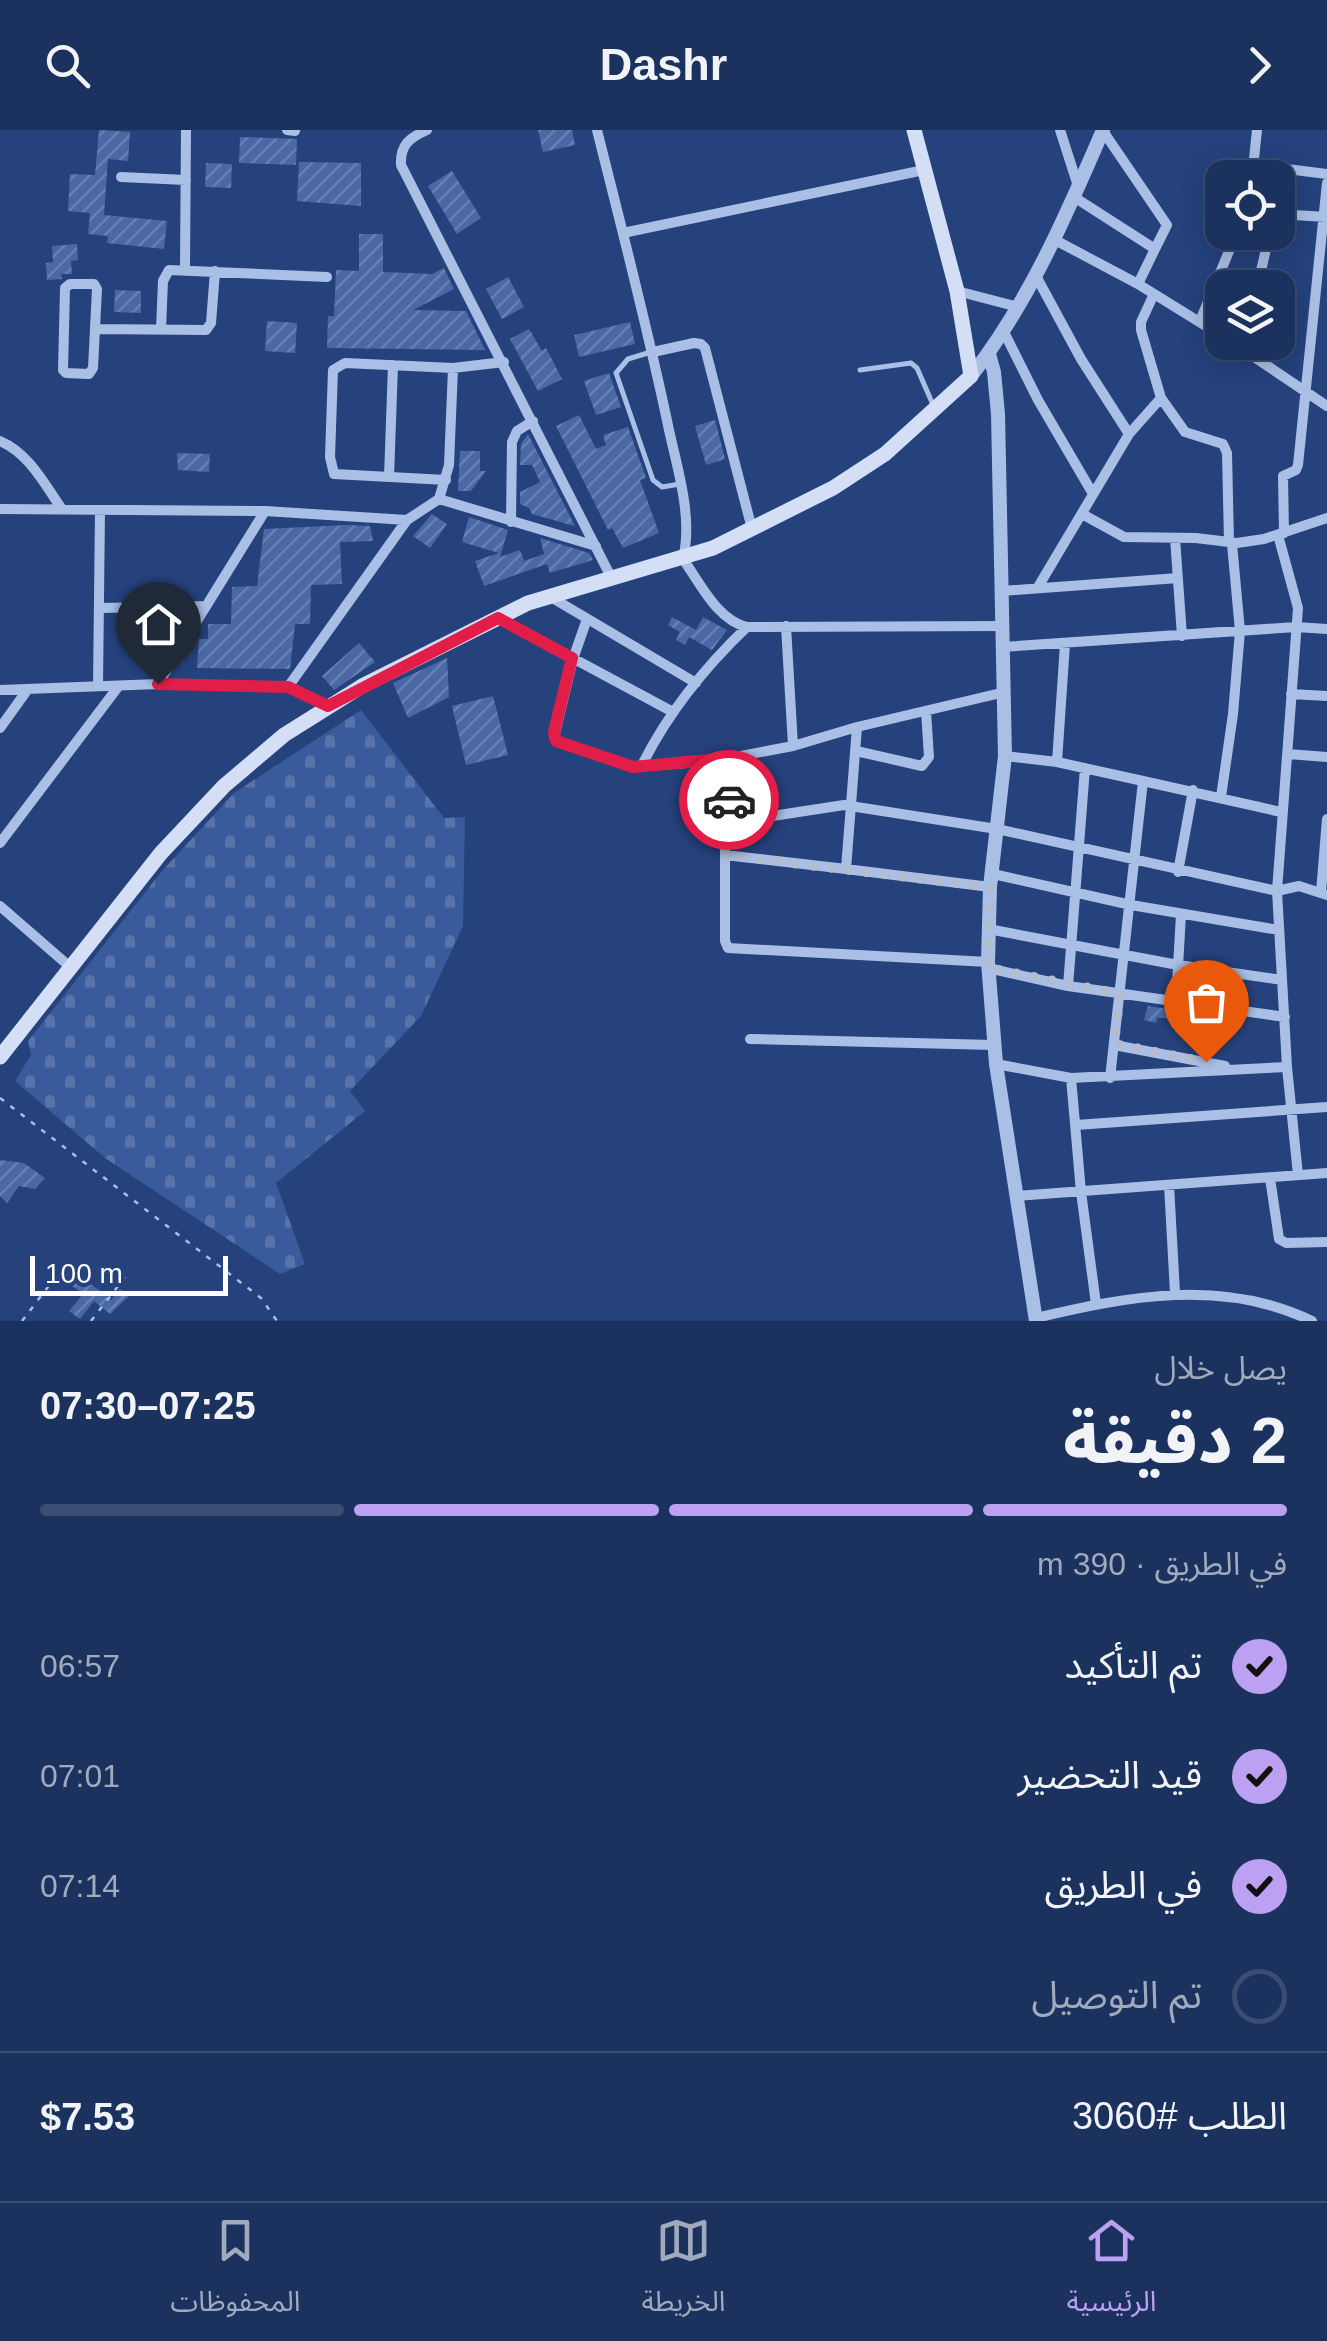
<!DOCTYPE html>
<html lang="ar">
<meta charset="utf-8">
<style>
:root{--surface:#1c325e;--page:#253a64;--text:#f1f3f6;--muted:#a0aabc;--line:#3a4d73;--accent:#bca0f2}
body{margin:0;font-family:Arial,"Noto Sans Arabic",sans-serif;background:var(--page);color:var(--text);direction:rtl;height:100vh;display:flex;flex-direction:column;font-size:38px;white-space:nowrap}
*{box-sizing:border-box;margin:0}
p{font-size:32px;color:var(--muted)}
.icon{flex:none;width:55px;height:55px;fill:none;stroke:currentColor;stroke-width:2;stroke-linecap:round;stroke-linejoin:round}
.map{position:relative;height:1191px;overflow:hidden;direction:ltr}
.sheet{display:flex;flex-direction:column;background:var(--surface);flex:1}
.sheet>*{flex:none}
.controls{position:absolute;left:1205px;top:30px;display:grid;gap:20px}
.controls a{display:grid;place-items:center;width:90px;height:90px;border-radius:20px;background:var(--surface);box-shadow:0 5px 25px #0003,0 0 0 2px var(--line);font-size:50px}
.scale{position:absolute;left:30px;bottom:25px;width:198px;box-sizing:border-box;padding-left:10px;border:5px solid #fff;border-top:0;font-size:28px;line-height:35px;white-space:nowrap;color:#fff;-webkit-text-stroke:8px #25427d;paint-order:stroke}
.pin{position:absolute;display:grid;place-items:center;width:85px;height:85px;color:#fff;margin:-102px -42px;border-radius:50% 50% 50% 0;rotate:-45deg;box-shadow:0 0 10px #0007}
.pin .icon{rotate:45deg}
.courier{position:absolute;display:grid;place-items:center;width:100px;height:100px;margin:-50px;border:8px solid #e11d48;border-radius:50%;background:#fff;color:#222;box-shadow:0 2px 12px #0007}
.summary em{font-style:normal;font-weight:800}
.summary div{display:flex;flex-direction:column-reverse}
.summary{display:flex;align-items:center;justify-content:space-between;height:170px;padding:0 40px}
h1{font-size:65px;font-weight:800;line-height:75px}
.bar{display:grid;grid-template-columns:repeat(4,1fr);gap:15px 10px;align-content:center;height:120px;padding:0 40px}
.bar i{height:12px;border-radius:8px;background:var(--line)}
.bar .on{background:var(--accent)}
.bar p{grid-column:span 4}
.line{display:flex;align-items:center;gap:25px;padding:0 40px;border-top:2px solid var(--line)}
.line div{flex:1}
ol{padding:0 40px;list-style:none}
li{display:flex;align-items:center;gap:30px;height:110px}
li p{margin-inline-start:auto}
li .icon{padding:10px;border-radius:50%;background:var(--accent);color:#111;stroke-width:4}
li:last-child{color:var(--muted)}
li i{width:55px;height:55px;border:5px solid var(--line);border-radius:50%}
header{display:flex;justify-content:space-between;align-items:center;height:130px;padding:0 40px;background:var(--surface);font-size:45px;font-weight:800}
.dock{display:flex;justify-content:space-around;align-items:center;height:140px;border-top:2px solid var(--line);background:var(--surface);font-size:28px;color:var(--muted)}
.dock a{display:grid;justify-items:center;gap:5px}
.dock .on{color:var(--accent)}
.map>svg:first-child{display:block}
</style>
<header><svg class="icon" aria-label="forward" viewBox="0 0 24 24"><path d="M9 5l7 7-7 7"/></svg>Dashr<svg class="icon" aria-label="search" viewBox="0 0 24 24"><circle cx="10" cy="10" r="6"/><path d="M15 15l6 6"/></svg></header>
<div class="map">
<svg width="1327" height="1191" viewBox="0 0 1327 1191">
<defs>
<pattern id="cemetery-stones" width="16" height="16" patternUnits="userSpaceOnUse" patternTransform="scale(2.5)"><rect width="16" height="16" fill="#395a9b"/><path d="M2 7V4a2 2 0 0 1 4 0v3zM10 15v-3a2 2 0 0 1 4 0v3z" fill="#5773aa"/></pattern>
<pattern id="building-hatch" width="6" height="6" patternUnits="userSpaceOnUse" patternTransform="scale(2.5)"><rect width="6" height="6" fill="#4a69a4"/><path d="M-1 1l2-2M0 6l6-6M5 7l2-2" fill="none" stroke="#6580b2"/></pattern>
</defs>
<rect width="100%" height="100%" fill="#25427d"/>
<path fill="url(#cemetery-stones)" d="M361,580L444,688L465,687L463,796L421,886L350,961L365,981L276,1053L305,1134L280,1144L105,1028L15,951L31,925L28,911L162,741L234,663Z"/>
<path fill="url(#building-hatch)" d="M99,0L130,2L128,31L108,29L104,85L167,91L164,119L107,113L108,106L88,104L90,83L68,81L70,44L95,45Z
M538,0H572L575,15L543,22Z
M240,7L297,9L296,35L239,33Z
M299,32L361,33V76L297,71Z
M206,33L232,34L231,58L205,57Z
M452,41L481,88L457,104L428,56Z
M359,104H383V142L432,144L444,138L454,159L413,180L466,181L485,220L327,218L328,186H334L336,140L359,141Z
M77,114L78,130L71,131L72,144H61L62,149L47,150L46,133L53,132L52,116Z
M508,147L524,177L502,189L486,159Z
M115,160L141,161V183L114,182Z
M267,191L297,193L295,223L265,221Z
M630,192L635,214L579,227L574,205Z
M529,199L542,221L546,218L562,249L538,261L510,209Z
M609,243L621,277L596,285L584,251Z
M579,285L596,319L606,315L603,305L628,297L646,348L640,350L659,403L623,418L612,398L608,400L556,296Z
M715,290L725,329L706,335L695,296Z
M528,304L575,396H574L532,384L529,378L520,374V362L540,352L532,335H520L521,314Z
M460,321H480V341H486L471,361H458Z
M177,323L210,324L209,342L178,340Z
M432,384L447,394L430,418L413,406Z
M469,387L508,400L500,427L520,420L524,431L544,424L540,408L589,423L593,430L550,443L547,434L484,456L475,431L499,423L462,412Z
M347,395L370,396L373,411L340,412L342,454L311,455L310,494H295L290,539L197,538L199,509H208V494H231L232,457L257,456L264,399Z
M672,487L696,500L703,487L727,500L712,520L689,507L685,515L676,510L680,502L668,495Z
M359,513L375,532L334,560L322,546Z
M447,528L449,567L408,588L393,553Z
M493,566L508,625L466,635L452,576Z
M1148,876L1195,883L1194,896L1199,899L1198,909L1182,908L1184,888H1157L1156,893L1144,890Z
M0,1030L24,1033L45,1048L35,1059L19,1056L7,1073L0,1066Z
M67,1135L111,1170L120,1159L129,1166L110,1184L94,1171L80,1189L69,1181L83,1164L59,1146Z"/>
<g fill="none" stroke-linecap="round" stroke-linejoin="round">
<path stroke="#aabfe5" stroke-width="2.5" stroke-dasharray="5 8" stroke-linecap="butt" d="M0,968L261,1168L277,1191
M22,1191L51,1153
M91,1191L125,1147"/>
<path stroke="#aabfe5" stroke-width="5" d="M651,222L628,229L616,243L653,350L662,357L680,354
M860,240L911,233L917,238L934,277"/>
<path stroke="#aabfe5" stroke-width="10" d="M287,0L295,1
M427,0C409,8 400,15 401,35L611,447
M597,0C622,100 648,199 669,300C678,341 693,388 683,429C700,453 717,490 747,497L1003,496
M1060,0L1078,56
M1103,1L1167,95L1155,119
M1255,35L1327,44
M121,47L186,50
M1252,48L1257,0
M1074,67L1155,119L1138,154
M1278,70L1284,40
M1278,84L1326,87
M623,103L924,40
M1055,110L1138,154L1222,206
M185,138L186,0
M1036,146L1081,229L1129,304
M70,154H94L97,159L93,238L89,244L66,243L63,240L65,158Z
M1257,158L1270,102
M957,161L1018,177
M1154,164L1141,192V200L1161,268L1185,302L1223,314L1227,323L1229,412L1232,414L1240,501L1233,584L1221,667
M1200,191L1237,102
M95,199L206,200L211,193L215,141
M161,199L163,151L169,140L327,147
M1004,202L1038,270L1093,364
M1232,212L1327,276
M653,222L694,213L701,214L705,218L752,399
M0,311C29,323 45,355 62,379
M389,347L393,235
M446,350L334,344L330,327L333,240L345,233L453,238L504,232
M439,369L596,416
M0,379L265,381L407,390
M1082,384L1124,407L1196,408L1237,413L1264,409L1327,388
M511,392L512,312L517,301L533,291
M1284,403L1283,346L1296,340L1298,335L1327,53
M1278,405L1298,478L1277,761L1287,937L1298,1045
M1175,408L1182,506
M1038,457L1129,304L1161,268
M1001,461L1178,448
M549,466L696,553
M101,478L204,476
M498,488L673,582
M587,489L573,529L554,607L558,612L633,637L714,631L793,616L857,597L1005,562
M786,496L793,616
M1002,517L1296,497L1327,499
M158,554L265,381
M98,556L100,380
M288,557L407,390L439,369L449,335L453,238
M0,560L158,554L288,557L328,576
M1291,564L1327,566
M857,597L846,739L990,757
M0,598L28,559
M856,621L922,636L929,627L926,581
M1288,624L1327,627
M1005,626L1057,632L1143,651L1110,948
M730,627L728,688L734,692L844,675L997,699L1277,761L1299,756L1327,765
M1057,632L1065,514
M642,635C668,583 705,537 747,497
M1143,651L1281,682
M728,688L725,694V811L728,818L988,832
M0,713L118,557
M725,725L846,739
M1178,742L1193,660
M993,744L1131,775L1279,800
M1321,762L1327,689
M0,776L69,836
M988,799L1178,835L1282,850
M988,838L1068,856L1285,887
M1068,856L1085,638
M1176,872L1181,784
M750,909L994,915
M1114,915L1225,936
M996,934L1071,948L1287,937
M1071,948L1081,1062L1096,1174
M1076,995L1327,977
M1270,1048L1279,1109L1286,1113L1327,1112
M1169,1055L1175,1163
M1015,1066L1327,1043
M1036,1188C1128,1166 1223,1148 1312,1191"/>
<path stroke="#aabfe5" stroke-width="14" d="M989,224L994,242L998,284L1005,626L990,757L988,832L996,934L1036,1191
M971,246C1029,172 1066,86 1103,0"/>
<path stroke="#d4def5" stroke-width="15" d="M0,927L161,723L224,656L284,605L362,556L528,473L713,418L833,358L885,324L971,246L957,161L914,0"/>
</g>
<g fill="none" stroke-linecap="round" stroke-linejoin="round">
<path stroke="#b3bdd2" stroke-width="10" stroke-dasharray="0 18" d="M729,670L725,725L990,757L988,838L1120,864L1114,914L1206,932"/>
<path stroke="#e11d48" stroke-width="12" d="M158,554L288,557L328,576L498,488L572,528L554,602L556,611L633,637L730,628L729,670"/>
</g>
</svg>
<div class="controls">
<a><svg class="icon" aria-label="locate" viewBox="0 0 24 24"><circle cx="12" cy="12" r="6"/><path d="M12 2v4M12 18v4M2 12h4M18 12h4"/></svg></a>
<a><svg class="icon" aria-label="layers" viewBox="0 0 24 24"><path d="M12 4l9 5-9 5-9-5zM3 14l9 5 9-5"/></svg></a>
</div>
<div class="scale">100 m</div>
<div class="pin" style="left:1206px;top:932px;background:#ea580c"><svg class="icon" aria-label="bag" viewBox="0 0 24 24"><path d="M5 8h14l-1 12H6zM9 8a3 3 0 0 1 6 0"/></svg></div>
<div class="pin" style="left:158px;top:554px;background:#1f2937"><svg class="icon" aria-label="home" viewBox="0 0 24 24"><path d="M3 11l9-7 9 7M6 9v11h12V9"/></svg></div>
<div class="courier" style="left:729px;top:670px"><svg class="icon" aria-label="car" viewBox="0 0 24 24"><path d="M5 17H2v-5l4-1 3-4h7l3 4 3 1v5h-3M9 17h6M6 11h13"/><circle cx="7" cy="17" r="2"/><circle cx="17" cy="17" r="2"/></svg></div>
</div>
<section class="sheet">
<div class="summary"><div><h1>2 دقيقة</h1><p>يصل خلال</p></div><em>07:25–07:30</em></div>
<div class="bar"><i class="on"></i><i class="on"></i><i class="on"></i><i></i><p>في الطريق · 390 m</p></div>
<ol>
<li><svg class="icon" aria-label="check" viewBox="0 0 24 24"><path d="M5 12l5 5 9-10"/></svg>تم التأكيد<p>06:57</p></li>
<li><svg class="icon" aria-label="check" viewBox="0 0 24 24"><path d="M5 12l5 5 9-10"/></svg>قيد التحضير<p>07:01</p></li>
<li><svg class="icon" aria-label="check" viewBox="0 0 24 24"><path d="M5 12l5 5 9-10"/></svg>في الطريق<p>07:14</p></li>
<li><i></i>تم التوصيل</li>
</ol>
<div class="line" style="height:130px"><div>الطلب #3060</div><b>$7.53</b></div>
</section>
<nav class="dock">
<a class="on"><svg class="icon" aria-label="home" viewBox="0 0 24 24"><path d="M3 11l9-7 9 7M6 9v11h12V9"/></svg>الرئيسية</a>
<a><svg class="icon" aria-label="map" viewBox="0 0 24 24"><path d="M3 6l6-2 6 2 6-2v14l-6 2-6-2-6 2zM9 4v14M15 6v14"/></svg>الخريطة</a>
<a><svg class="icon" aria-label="saved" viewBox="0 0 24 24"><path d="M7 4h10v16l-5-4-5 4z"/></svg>المحفوظات</a>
</nav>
